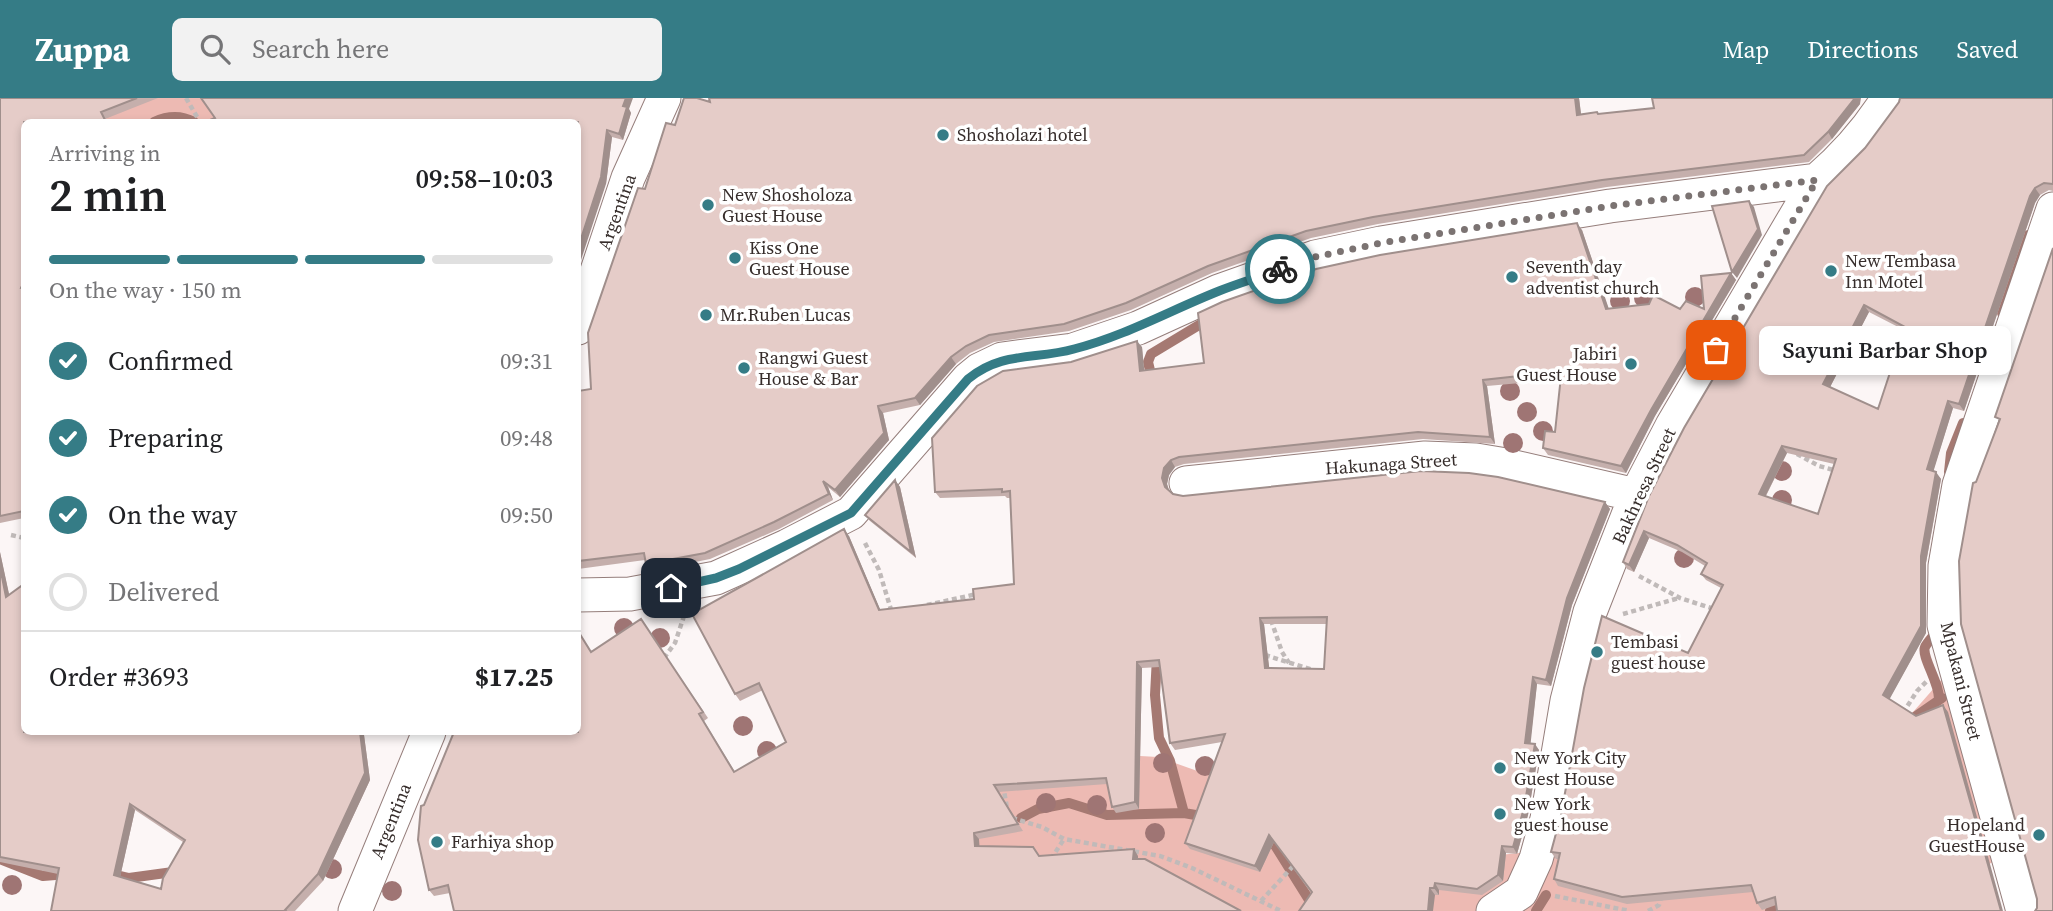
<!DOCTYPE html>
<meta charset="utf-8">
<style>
:root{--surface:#fff;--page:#f2f2f2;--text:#202124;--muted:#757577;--line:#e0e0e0;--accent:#357c86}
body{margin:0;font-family:"Source Serif 4",serif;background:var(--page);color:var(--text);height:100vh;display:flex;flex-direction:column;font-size:26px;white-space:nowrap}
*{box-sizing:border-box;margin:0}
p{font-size:23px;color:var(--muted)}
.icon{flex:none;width:38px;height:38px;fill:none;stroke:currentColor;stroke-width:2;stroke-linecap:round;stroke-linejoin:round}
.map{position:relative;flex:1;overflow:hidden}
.side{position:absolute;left:21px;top:21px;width:560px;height:616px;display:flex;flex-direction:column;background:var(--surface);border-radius:10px;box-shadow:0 4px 10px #0003}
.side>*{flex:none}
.pin{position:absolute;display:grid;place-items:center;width:60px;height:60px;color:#fff;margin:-30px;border-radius:14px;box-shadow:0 4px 10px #0006}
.courier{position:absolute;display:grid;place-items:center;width:70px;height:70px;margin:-35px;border:5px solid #357c86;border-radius:50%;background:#fff;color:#222;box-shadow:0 2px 9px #0007}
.bubble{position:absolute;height:49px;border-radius:10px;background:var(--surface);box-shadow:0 4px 10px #0003;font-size:23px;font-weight:600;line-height:49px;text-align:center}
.summary em{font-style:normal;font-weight:600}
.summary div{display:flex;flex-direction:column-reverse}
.summary{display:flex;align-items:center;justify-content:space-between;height:119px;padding:0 28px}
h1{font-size:46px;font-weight:600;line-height:52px}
.bar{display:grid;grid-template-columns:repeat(4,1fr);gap:10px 7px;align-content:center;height:84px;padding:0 28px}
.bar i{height:9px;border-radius:5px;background:var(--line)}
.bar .active{background:var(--accent)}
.bar p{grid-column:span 4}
.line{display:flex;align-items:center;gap:18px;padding:0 28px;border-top:2px solid var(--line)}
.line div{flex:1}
ol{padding:0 28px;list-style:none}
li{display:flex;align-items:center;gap:21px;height:77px}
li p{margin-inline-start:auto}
li .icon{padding:7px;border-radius:50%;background:var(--accent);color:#fff;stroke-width:4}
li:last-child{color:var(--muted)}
li i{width:38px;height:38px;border:4px solid var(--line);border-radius:50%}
header{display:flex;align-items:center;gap:42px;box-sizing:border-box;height:98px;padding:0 35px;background:var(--accent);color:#fff}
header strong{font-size:33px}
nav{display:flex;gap:38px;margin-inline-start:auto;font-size:24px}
.search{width:490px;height:63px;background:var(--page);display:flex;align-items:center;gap:18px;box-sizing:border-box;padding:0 24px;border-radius:10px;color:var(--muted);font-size:26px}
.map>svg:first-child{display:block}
</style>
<header>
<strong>Zuppa</strong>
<div class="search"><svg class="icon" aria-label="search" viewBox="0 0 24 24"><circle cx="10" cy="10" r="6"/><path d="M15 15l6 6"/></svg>Search here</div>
<nav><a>Map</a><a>Directions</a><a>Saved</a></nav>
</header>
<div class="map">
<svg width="2053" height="813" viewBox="0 0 2053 813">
<rect width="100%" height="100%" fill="#fcf6f6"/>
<path fill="#edbab3" d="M133,0H331L309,24H56Z
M1942,581L2005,758L1927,797L1920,813H600L1051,653L1158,659L1248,691L1364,771L1585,748L1885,646Z"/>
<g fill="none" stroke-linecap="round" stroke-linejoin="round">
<path stroke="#a57972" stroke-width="10" d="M154,24C167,18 181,17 194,24
M2002,215L2009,183L2028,137
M1153,285L1148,264L1151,256L1209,221
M1949,374L1951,355L1963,325
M1938,531C1935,537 1928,543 1925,549C1921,559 1940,585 1939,602
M1157,559L1155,597L1159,640L1170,663L1184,715
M1906,625L1942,600
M1021,720L1038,711L1069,705L1107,717L1184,715L1207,719
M1264,740L1273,744L1316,813
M0,761L43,778L68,776
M108,775L129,780L173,774L176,776
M1536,813L1546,797
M1770,813L1787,806"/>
<g stroke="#957e7b" stroke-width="35">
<path id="minor" d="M578,230L628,80L664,0
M1186,385L1425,360L1476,362L1506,367L1636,397
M578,497L630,496L716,480L787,448L851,415L968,281L979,272L1002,261L1073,252L1138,230L1219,193L1315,159L1381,145L1610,108L1817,82
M355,813L429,634
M1493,813L1521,794L1536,761L1547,721L1567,603L1590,514L1636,397L1672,328L1817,82C1845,58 1868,32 1888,0
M2023,813L1944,527L1945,468L1959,387L2053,111"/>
</g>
<path stroke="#c0bab9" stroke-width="4.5" stroke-dasharray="5 3.5" stroke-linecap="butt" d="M186,0L200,24
M1797,356L1819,368L1837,373
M11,437L24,440
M865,445L879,472L892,515
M1639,478L1680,500L1714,511
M927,507L977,496
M1623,516L1679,500
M1271,522L1282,554L1289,565
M1265,557L1313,572
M664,560L675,545L684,518
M1903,615L1917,593L1927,583
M1003,687L1007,710
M1012,720L1042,729L1064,741L1160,758L1192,770L1281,813
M1051,761L1064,741
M1555,798L1630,813
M1261,803L1296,765
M1648,813L1659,807L1661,800"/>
<use href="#minor" stroke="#fff" stroke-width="33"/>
</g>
<g fill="#9f7574">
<circle cx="1695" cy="199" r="10"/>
<circle cx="1644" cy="200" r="10"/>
<circle cx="1620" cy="203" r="10"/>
<circle cx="1879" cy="257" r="10"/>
<circle cx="1510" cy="293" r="10"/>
<circle cx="1527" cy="314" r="10"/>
<circle cx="1543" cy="333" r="10"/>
<circle cx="1513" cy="345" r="10"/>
<circle cx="1782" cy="373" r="10"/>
<circle cx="1782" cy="402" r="10"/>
<circle cx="1684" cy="460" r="10"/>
<circle cx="624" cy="530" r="10"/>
<circle cx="660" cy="540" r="10"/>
<circle cx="743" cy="628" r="10"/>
<circle cx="767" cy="653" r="10"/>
<circle cx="1163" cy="665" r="10"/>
<circle cx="1205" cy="668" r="10"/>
<circle cx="1046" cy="705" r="10"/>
<circle cx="1097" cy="707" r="10"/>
<circle cx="1155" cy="735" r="10"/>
<circle cx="332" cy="771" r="10"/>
<circle cx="12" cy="787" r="10"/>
<circle cx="392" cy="793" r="10"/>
</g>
<path fill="#c5afac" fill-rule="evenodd" d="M0,0H158L105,21L24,24V420L0,425Z
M709,0H1579L1581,16L1597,14L1599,16L1860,6L1832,41L1809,64L1607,89L1378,126L1311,140L1212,175L1131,212L1069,233L994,244L970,255L956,266L920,307L883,315L889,342L840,399L828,389L833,402L779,431L710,461L651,473L646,466L645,462L578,471V293L591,291L645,91L675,27L710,4Z
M2053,0V93L2049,92L2040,97L2035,105L1964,313L1953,310L1933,373L1941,381L1926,465V535L1889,601L1916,618L1948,614L1776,807L1762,812L1757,805L1753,794L1627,806L1558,788L1554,781L1559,761H1556L1551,754L1688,555L1721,490L1706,482L1701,476L1705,468L1682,454L1649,440L1634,474L1627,471L1623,464L1865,50L1899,4ZM1869,214L1904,232L1878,311L1830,289ZM1787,355L1834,366L1818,416L1766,398Z
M629,11L631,15L623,42L612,39L606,86L578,24Z
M1582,132L1608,210L1704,211L1731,175L1736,182L1655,318L1626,375L1548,357L1543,350L1555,334L1560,285L1532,284L1487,288L1495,346L1423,341L1184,366L1175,369L1169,377L1167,386L1169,392L1173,396L1183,398L1605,404L1610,411L1572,507L1551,588L1537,586L1530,645L1539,652L1528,717L1517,756L1506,755L1503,783L1482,797L1439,792V797L1311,795L1274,744L1260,774L1190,751L1185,745L1222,644L1175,652L1170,645L1160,569L1142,570L1139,711L1116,715L1112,709L1107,686L998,694L1023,733L979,741V748L1039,758H1138V761L450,795L434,798L429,792L424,707L454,636L452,634L592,554L641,521L708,620L704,623L735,674L786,644L763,592L740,603L735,596L849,438L880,512L974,501L1014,486L1010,400H1007L1005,398L940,400L935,394L1071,264L1142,249L1144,273L1204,265ZM1264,526H1327L1324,571L1269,570Z
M895,382L900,389L916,460L870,423L865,417Z
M0,454L9,497L24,634H372L364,637L370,682L323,783L295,813H51L58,776L0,764ZM135,712L183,744L161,791L120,779Z"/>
<path fill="#a08f8c" d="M626,0H633L629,11L631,15L623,42L619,36L623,8Z
M1575,0H1579L1582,24L1577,17Z
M1855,0H1861L1860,6L1832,41L1828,34Z
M607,32L612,39L606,86L578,171V150Z
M2035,90L2040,97L2035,105L1964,313L1959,306L2030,98Z
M1749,103L1754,109L1762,137L1737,180L1732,174Z
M1577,125L1582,132L1611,217L1606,211Z
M1731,175L1736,182L1655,318L1626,375L1621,368L1651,312Z
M1864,207L1869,214L1828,293L1823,286Z
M1137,243L1142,249L1145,280L1140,273Z
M951,259L956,266L920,307L915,300Z
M1483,282L1487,288L1495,346L1490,339Z
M1948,303L1953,310L1932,378L1927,371Z
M878,308L883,315L889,342L840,399L835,392Z
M1782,348L1787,355L1763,403L1759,396Z
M1171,362L1175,369L1169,377L1167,386L1170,396L1165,389L1162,380L1164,370Z
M1936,374L1941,381L1926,465V535L1888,604L1883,597L1921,458Z
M895,382L900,389L916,460L911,454Z
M823,383L828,389L833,402L829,396Z
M1605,404L1610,411L1572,507L1551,588L1546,582L1567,500Z
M844,431L849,438L883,518L879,512Z
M1644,433L1649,440L1634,474L1629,467Z
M0,454L11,505L6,499L0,469Z
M1260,520L1264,526L1270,576L1265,570Z
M1137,564L1142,570L1139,711L1135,704Z
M1533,579L1537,586L1530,651L1525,645Z
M1943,607L1948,614L2003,813H2001L2000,811Z
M360,634H362L364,637L370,682L323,783L318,776Z
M1535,646L1539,652L1528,717L1517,756L1513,749Z
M130,706L135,712L119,784L114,777Z
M974,735L979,741L980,755L975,748Z
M1269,737L1274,744L1260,774L1255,768Z
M1502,748L1506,755L1503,783L1498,777Z
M1134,751L1138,758V767L1133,761Z
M1435,785L1439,792V797L1434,790Z
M1430,790L1435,797L1433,813H1428Z"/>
<path fill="#e5ccc8" stroke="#a08f8c" stroke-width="2" fill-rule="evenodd" d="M0,0H137L101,14L106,24H24V184L21,190L24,191V413L0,418Z
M201,0H626L623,8L627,9L619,36L607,32L601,79L578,150V24H205L215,20Z
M684,0H697L710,4L709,0H1575L1577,17L1597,14L1598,16L1654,10L1652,0H1855L1828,34L1804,57L1602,82L1373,119L1306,133L1208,168L1126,205L1064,226L989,237L966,248L951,259L915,300L878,308L884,335L835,392L823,383L829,396L774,424L705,455L646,466L644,455L578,463V293L591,291L588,235L638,90L645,91L666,25L675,27Z
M1900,0H2053V86L2044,85L2035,90L2030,98L1959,306L1948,303L1927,371L1936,374L1921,458V528L1883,597L1916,618L1943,607L2001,813H1777L1775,799L1757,805L1751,787L1622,799L1554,781L1560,755L1551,754L1561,717L1584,590L1602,518L1688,555L1723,487L1701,476L1707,465L1677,447L1644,433L1629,467L1623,464L1649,398L1684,330L1827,88L1865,50L1899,4ZM1864,207L1905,229L1878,311L1823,286ZM1782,348L1836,361L1818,416L1759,396Z
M1749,103L1758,131L1732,174L1712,108Z
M1577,125L1606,211L1649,206L1653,197L1680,211L1686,203L1704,211L1701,178L1731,175L1651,312L1621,368L1543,350L1545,333L1555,334L1561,278L1528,277L1483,282L1490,339L1418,334L1179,359L1171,362L1164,370L1162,380L1165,389L1173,396L1183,398L1421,373L1469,375L1498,379L1605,404L1567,500L1546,582L1533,579L1525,645L1535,646L1524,710L1513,749L1502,748L1498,777L1477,791L1435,785L1434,790H1430L1428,813H1299L1312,794L1269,737L1255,768L1185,745L1225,636L1170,645L1159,562L1137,564L1135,704L1112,709L1106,680L994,687L1018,726L974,735L975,748L1033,749L1039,758L1134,751L1133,761H1145L1241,813H454L448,787L429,792L418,742L421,708L424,707L454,634H453H578V533L591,554L641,521L703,614L699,616L734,674L786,644L759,585L735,596L692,516L844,431L879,512L974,501L973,491L1014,486L1010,393L1002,394V391L935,394L932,340L977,288L1003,273L1071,264L1137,243L1140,273L1204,265L1198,215L1222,204L1316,171L1380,157ZM1327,519L1324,571L1265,570L1260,520Z
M2053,150V813H2035L2037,810V801L1961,526L1959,463L1973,385L1976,384L2000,321L1995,319Z
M895,382L911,454L865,417Z
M0,469L6,499L24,486V634H360L365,675L318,776L285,812L286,813H51L59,770L0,759ZM130,706L185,742L163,780L161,791L114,777Z"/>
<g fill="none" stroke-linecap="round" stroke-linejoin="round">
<path stroke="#7b7372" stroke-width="7" stroke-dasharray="0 12.6" d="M1280,171L1315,159L1381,145L1610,108L1817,82L1716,252"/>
<path stroke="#357c86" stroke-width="9" d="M671,490L716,480L739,471L851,415L968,281C1002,253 1035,262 1074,251C1125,238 1171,212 1219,193C1239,185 1260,179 1280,171"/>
</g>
<g fill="#357c86" stroke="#fff" stroke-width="2.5">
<circle cx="943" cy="37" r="7"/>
<circle cx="708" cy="107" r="7"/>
<circle cx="735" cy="160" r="7"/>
<circle cx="1831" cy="173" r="7"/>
<circle cx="1512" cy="179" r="7"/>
<circle cx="706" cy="217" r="7"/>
<circle cx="1631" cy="266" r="7"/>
<circle cx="744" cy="270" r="7"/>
<circle cx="1597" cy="554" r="7"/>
<circle cx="1500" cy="670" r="7"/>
<circle cx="1500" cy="716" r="7"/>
<circle cx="2039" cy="737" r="7"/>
<circle cx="437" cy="744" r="7"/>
</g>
<g text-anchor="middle" stroke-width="7" stroke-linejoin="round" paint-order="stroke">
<g font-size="18" fill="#362d2b" stroke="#fff" text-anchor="start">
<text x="957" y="43">Shosholazi hotel</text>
<text x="722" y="103">New Shosholoza<tspan x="722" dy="21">Guest House</tspan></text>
<text x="749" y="156">Kiss One<tspan x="749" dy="21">Guest House</tspan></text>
<text x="1845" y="169">New Tembasa<tspan x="1845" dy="21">Inn Motel</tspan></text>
<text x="1526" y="175">Seventh day<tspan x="1526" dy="21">adventist church</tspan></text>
<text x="720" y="223">Mr.Ruben Lucas</text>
<text x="1617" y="262" text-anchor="end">Jabiri<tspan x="1617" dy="21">Guest House</tspan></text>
<text x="758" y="266">Rangwi Guest<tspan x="758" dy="21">House &amp; Bar</tspan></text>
<text x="1611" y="550">Tembasi<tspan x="1611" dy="21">guest house</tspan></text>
<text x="1514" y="666">New York City<tspan x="1514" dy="21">Guest House</tspan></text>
<text x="1514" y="712">New York<tspan x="1514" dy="21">guest house</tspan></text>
<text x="2025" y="733" text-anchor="end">Hopeland<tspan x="2025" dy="21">GuestHouse</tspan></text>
<text x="451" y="750">Farhiya shop</text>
</g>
<g font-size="18" fill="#362d2b" stroke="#fff">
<text transform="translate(617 114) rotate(-70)" y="6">Argentina</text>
<text transform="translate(1391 366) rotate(-4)" y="6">Hakunaga Street</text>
<text transform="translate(1644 388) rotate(-65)" y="6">Bakhresa Street</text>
<text transform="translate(1961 583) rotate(76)" y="6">Mpakani Street</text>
<text transform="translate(391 723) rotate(-68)" y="6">Argentina</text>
</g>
</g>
</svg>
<div class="pin" style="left:1716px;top:252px;background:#ea580c"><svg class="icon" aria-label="bag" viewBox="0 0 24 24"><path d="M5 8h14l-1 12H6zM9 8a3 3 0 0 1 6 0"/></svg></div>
<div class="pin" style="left:671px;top:490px;background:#1f2937"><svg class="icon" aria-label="home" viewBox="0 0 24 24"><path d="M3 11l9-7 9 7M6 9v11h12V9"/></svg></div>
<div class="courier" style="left:1280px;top:171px"><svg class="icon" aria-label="bike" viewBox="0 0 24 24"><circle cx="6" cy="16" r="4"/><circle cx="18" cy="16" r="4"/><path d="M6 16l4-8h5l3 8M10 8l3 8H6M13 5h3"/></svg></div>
<div class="bubble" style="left:1759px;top:228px;width:252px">Sayuni Barbar Shop</div>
<section class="side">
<div class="summary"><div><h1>2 min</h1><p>Arriving in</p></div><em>09:58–10:03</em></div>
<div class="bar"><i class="active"></i><i class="active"></i><i class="active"></i><i></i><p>On the way · 150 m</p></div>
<ol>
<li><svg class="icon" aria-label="check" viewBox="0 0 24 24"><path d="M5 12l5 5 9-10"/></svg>Confirmed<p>09:31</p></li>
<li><svg class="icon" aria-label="check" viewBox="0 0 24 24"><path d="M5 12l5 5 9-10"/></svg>Preparing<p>09:48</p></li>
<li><svg class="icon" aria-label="check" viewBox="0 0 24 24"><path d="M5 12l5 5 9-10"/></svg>On the way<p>09:50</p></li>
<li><i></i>Delivered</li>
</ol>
<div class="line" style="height:91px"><div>Order #3693</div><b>$17.25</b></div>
</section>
</div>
